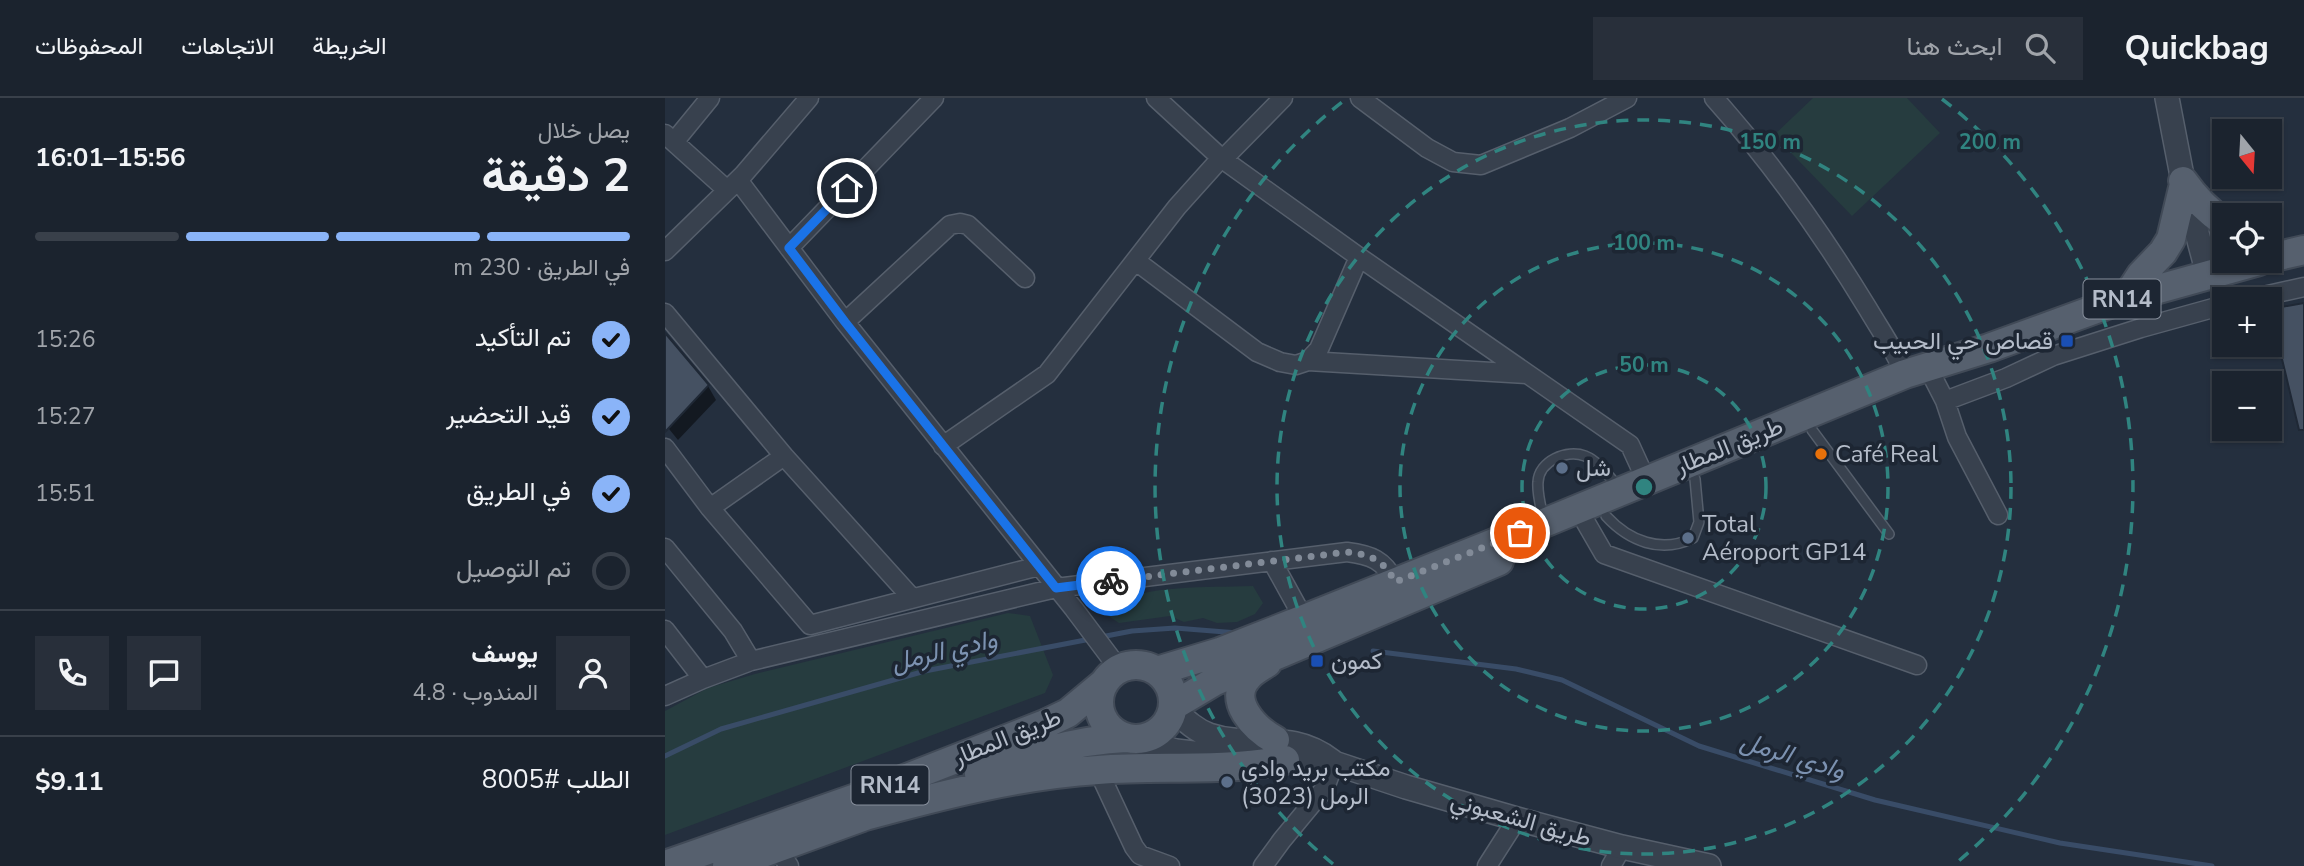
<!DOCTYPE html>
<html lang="ar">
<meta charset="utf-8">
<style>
:root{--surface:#1b232e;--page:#282f3a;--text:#f1f3f6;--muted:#a0a4aa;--line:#39404a;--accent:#8ab4f8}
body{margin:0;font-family:"Nunito Sans",Vazirmatn,sans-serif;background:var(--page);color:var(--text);direction:rtl;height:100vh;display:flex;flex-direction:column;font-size:26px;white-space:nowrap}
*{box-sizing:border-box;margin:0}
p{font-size:23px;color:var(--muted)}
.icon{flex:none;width:38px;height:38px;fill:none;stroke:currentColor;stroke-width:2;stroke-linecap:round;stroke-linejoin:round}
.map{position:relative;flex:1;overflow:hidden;direction:ltr}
.drawer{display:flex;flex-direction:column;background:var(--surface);width:665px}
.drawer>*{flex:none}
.needle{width:46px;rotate:162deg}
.fabs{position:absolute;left:1547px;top:21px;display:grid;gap:14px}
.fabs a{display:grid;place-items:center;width:70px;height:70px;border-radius:0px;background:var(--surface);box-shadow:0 2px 5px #0004,0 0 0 2px var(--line);font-size:35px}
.pin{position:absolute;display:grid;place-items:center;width:60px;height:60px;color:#fff;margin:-30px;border:4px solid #fff;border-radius:50%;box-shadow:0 2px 7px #0007}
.courier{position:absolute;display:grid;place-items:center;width:70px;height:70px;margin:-35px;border:5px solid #1a73e8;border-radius:50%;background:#fff;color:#222;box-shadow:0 2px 9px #0007}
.headline em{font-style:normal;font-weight:700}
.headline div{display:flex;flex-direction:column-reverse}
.headline{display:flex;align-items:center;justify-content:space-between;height:119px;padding:0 35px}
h1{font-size:46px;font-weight:700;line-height:52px}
.bar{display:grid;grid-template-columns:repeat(4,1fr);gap:10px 7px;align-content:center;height:84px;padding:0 35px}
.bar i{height:9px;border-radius:5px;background:var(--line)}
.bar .on{background:var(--accent)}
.bar p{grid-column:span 4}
.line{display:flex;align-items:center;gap:18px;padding:0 35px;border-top:2px solid var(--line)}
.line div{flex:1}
.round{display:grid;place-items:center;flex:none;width:74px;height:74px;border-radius:0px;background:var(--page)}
ol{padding:0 35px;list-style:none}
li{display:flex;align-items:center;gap:21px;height:77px}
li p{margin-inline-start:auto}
li .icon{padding:7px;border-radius:50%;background:var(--accent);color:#111;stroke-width:4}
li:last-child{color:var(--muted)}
li i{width:38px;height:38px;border:4px solid var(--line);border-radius:50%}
header{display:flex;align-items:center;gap:42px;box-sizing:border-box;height:98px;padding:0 35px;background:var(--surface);border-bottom:2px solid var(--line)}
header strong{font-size:33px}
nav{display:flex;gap:38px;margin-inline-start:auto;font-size:24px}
.search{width:490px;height:63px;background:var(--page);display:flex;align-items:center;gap:18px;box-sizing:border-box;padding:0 24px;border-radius:0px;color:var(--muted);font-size:26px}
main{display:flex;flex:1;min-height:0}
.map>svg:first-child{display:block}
</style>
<header>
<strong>Quickbag</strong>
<div class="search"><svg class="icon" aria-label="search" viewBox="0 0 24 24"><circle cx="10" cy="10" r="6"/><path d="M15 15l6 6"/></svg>ابحث هنا</div>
<nav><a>الخريطة</a><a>الاتجاهات</a><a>المحفوظات</a></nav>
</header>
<main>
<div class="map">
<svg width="1639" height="768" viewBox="0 0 1639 768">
<rect width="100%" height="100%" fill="#242f3e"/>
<path fill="#263c3f" d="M1148,0H1242L1275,35L1187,118L1109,37Z
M588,488L598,505L590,516L572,524L552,525L538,520L519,524L505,518L454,525L442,517L441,507C486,486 539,490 588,488Z
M343,515L365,518L388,577L380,595L0,737V613L43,590L90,576Z"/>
<path fill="#0007" d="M0,238L43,288L51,302L13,342L0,326Z"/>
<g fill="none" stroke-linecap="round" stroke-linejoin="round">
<path stroke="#394c67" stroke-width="5" d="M708,553L851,571L897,582L1034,648L1210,702L1395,745L1547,768
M0,658L56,631L260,573L467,533L510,530L573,535"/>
</g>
<path fill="#455162" stroke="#1f2835" stroke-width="2" d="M1639,205V332H1634L1605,211Z
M0,235L44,287L0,334Z"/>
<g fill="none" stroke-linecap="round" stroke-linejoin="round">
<g stroke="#565f6c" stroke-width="12">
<path id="service" d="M1147,332L1224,436
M941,418C964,443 996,456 1028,440L1034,424L1030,381
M879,423C876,410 872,396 873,384C874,363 902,351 920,358C933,363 944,378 953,389"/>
</g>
<g stroke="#565f6c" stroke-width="21">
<path id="minor" d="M491,0L556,60
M695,0L762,50L788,64L816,67L905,30L962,0
M1049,0C1107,65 1158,137 1203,211C1216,233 1230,253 1240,276
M0,36L62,92
M9,44L45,0
M558,61L618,0
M73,82L180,224L409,511L454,571
M124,150L269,0
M0,153L78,77L144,0
M471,163L592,254L615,264L631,267L643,263L654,251L694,159
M1585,201L1639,189
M0,215L119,358L247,500
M180,224L285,127L295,125L303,127L360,180
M643,263L862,276
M1262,268L1280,303L1341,280L1388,258L1476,230L1559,207
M1280,303L1292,339L1333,417
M278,348L382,276L512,109L556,60L694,159L965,347L981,382
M0,350L45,410L145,527L374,468
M45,410L119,358
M913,411L939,456L1252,567
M0,450L68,533L86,563
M607,463L639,521
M0,532L38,581L0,598
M38,581L86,563L391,490L682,454C706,457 719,462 730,484
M433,672L469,749L475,757L505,768
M112,750L124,768
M598,768L617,742L660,690L669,665
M822,768L852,721
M946,768L957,749"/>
</g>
<g stroke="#565f6c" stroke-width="26">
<path id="tertiary" d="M1502,0L1518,83L1543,176
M508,611C519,621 530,632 544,637C589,652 624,630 667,663
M467,642L511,653L562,659
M603,662L669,665L741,689L852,721L957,749L1044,768"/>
</g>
<g stroke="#414a57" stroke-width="32">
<path id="primary" d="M1518,83C1530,100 1542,113 1559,124
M1605,160L1639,152
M1461,200L1476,177L1498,154L1506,141L1519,86
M602,565C596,569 588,573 583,579C561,602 590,631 610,642
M434 604a37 37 0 1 1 74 0a37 37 0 1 1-74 0Z
M492,573L555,554L639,521L879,425L1240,276L1324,250L1461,200L1594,163
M508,608L550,583L834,463
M314,676C363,658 408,642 461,640
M196,719C273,698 353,677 433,672C496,667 558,674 620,662
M0,767L191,700L380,626L403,615L439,585
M62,768L214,713"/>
</g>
<use href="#service" stroke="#38414e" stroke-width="9"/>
<use href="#minor" stroke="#38414e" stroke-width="18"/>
<use href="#tertiary" stroke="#38414e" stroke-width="23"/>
<use href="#primary" stroke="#56606e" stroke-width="28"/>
</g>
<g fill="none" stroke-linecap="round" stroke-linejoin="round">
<path stroke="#828b98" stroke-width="7" stroke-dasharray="0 12.6" d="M446,483L682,454C706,457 719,462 730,484L855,435"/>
<path stroke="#1a73e8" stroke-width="9" d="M182,90L124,150L180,224L391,490L446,483"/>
</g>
<g fill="none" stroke="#308480" stroke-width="3.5" stroke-dasharray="12 9">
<circle cx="979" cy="389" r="122"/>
<circle cx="979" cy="389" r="244"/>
<circle cx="979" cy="389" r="367"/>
<path d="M668 766A489 489 0 0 1 681 1M1277 1A489 489 0 0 1 1290 766"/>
</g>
<g fill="#1a4fb4" stroke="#1d2633" stroke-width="2.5">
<rect x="1395" y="236" width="14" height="14" rx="3.5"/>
<rect x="645" y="556" width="14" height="14" rx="3.5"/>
</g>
<circle fill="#e8710a" stroke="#1d2633" stroke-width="2.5" cx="1156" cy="356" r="7"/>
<g fill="#5c6f8a" stroke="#1d2633" stroke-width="2.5">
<circle cx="897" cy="370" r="7"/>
<circle cx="1023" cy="440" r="7"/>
<circle cx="562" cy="684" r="7"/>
</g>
<g text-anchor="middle" stroke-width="7" stroke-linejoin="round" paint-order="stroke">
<g fill="#1d2633" stroke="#878f9c" stroke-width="2">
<rect x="1418.5" y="181.5" width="77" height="39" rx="5"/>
<rect x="186.5" y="667.5" width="77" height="39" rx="5"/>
</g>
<g font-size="23" font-weight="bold" fill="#b4bcc9">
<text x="1457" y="209">RN14</text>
<text x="225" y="695">RN14</text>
</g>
<g font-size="24" fill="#b4bcc9" stroke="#1d2633" text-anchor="start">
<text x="1388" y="251" text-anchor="end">قصاص حي الحبيب</text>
<text x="1170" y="364">Café Real</text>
<text x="911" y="378">شل</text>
<text x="1037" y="434">Total<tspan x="1037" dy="28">Aéroport GP14</tspan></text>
<text x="666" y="571">كمون</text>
<text x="576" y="678">مكتب بريد وادي<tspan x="576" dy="28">الرمل (3023)</tspan></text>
</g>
<g font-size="24" fill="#b4bcc9" stroke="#1d2633">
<text transform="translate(1064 348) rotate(-22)" y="8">طريق المطار</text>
<text transform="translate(342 639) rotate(-22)" y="8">طريق المطار</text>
<text transform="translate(856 721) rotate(16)" y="8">طريق الشعبوني</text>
</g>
<g font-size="26" font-style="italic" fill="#7c92b1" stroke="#1d2633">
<text transform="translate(279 552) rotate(-13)" y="9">وادي الرمل</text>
<text transform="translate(1128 657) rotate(17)" y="9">وادي الرمل</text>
</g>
</g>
<circle cx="979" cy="389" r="10" fill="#308480" stroke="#1d2633" stroke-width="3.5"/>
<g font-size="21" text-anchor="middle" font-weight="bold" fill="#308480" stroke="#1d2633" stroke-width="7" stroke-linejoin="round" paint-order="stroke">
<text x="1325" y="51">200 m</text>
<text x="1105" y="51">150 m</text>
<text x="979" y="152">100 m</text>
<text x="979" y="274">50 m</text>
</g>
</svg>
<div class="fabs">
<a><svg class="needle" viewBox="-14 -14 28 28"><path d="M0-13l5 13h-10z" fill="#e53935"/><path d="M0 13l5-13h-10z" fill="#a0a4aa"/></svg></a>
<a><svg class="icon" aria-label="locate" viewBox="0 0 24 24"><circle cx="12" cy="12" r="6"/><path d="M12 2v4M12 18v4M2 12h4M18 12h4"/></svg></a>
<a>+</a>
<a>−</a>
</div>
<div class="pin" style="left:855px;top:435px;background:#ea580c"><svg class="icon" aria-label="bag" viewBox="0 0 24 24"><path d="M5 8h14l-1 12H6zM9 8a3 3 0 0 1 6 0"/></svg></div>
<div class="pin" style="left:182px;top:90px;background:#1f2937"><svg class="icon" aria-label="home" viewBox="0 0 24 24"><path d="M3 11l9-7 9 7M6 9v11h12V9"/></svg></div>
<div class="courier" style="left:446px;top:483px"><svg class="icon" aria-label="bike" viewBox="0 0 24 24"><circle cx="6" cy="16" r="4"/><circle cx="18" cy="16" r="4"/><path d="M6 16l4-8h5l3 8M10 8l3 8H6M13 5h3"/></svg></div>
</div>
<section class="drawer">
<div class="headline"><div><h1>2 دقيقة</h1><p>يصل خلال</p></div><em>15:56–16:01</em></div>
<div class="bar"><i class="on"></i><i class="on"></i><i class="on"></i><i></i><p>في الطريق · 230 m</p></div>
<ol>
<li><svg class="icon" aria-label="check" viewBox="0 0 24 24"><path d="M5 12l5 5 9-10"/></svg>تم التأكيد<p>15:26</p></li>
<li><svg class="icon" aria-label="check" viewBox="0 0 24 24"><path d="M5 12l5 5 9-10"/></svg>قيد التحضير<p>15:27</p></li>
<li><svg class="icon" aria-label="check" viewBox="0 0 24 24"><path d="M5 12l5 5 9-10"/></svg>في الطريق<p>15:51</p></li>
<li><i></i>تم التوصيل</li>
</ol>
<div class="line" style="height:126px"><a class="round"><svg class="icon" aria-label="person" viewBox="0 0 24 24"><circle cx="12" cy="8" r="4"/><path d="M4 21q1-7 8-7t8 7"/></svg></a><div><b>يوسف</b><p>المندوب · 4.8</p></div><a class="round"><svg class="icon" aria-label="chat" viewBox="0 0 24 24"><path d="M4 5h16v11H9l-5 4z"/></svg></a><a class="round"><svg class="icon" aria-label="phone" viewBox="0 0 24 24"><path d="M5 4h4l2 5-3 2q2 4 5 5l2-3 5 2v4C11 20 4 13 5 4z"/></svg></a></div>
<div class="line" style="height:91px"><div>الطلب #8005</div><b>$9.11</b></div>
</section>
</main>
